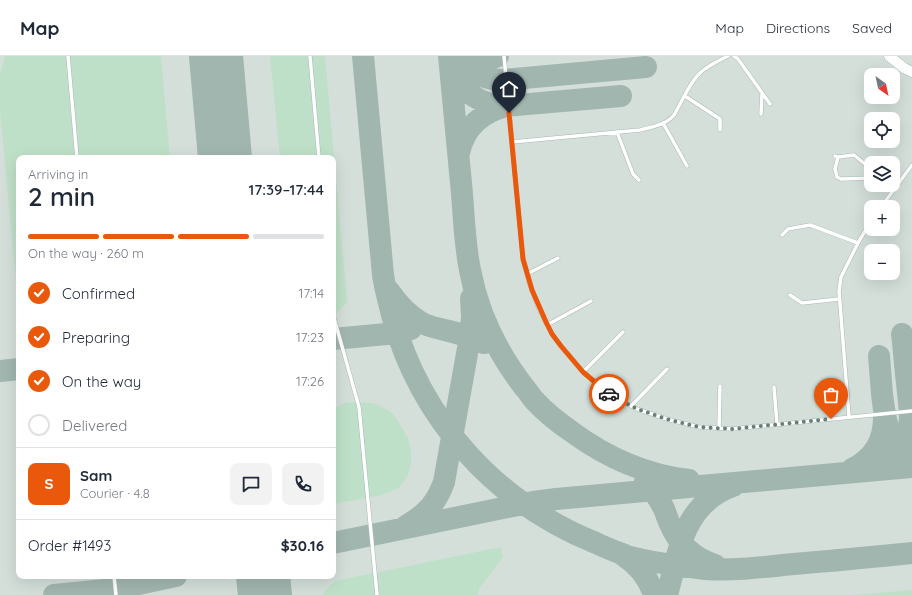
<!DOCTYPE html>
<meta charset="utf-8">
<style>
:root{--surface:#fff;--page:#f2f2f3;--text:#1f2937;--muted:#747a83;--line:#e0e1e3;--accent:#ea580c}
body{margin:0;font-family:Quicksand,sans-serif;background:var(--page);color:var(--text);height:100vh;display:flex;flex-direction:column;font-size:15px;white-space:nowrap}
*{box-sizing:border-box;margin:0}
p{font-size:13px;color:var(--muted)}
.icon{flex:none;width:22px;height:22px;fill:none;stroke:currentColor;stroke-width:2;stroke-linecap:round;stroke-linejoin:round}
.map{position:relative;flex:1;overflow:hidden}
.sheet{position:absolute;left:16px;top:99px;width:320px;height:424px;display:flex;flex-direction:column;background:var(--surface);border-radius:8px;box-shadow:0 4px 16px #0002}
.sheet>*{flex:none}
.needle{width:26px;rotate:147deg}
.fabs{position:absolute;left:864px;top:12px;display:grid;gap:8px}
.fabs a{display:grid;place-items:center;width:36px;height:36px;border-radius:8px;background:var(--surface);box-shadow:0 4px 16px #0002;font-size:20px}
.pin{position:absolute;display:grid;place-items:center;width:34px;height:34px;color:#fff;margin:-41px -17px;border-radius:50% 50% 50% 0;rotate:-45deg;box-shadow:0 0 4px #0007}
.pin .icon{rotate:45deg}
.courier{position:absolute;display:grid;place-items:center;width:40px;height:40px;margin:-20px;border:3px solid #ea580c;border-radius:50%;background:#fff;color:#222;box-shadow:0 1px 5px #0007}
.summary em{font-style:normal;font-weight:600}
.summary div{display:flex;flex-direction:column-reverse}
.summary{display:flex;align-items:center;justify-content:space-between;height:68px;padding:0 12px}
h1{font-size:26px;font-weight:600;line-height:30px}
.bar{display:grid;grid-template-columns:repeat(4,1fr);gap:6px 4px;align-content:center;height:48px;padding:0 12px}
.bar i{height:5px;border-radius:3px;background:var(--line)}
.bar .active{background:var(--accent)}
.bar p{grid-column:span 4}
.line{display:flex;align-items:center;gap:10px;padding:0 12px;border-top:1px solid var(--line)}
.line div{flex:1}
.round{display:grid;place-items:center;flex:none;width:42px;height:42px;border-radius:8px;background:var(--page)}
ol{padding:0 12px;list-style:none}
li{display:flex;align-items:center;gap:12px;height:44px}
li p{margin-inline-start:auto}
li .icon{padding:4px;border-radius:50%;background:var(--accent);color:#fff;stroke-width:4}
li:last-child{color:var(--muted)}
li i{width:22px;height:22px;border:2px solid var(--line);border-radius:50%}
header{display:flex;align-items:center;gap:24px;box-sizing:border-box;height:56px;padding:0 20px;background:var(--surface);border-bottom:1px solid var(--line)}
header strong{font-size:19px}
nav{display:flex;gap:22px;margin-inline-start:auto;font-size:14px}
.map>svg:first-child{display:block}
</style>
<header>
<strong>Map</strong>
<nav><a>Map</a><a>Directions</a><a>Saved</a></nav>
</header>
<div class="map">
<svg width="912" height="539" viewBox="0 0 912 539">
<rect width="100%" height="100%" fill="#e6efeb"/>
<path fill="#d4dfda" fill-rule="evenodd" d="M0,0H912V539H0ZM871,19H893V41H871ZM871,63H893V85H871ZM19,102H333V520H19ZM871,107H893V129H871ZM871,151H893V173H871ZM871,195H893V217H871Z"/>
<path fill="#bfe0c8" d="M5,0H161L170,102H19V256L0,54V19Z
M270,0H325L347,246L333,262V102H280Z
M358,346L373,347L390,355L396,362L408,382L411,396V408L408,419L399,432L382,439L333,448V353L345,347Z
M501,491L503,501L479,533L478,539H323L326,534L335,525Z
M912,534V539H853Z"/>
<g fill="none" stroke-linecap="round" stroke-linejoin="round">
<path stroke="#a2b6b0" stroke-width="22" d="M363,0L383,219C385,233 389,246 392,259C420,363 496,447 596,487C606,492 617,496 627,500C653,507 678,510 705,513C734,515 764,511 793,508C833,505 872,501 912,497
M449,0C453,42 457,84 461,127C464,156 464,185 470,214C478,257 497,296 524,331C528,335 531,341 535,345C546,357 559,367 572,376C606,401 647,419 689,424
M456,0C467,15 485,24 503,24L646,11
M452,12C460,35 481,50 506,50L621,40
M462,25C472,12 483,4 498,0
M459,97C464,72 482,56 506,50
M389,235C398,248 408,259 422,267C430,271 440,273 449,275C461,278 472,282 484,287
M333,283L397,277L411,273
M879,300C880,313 881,325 882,338C885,363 887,386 911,400
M0,315L19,313
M852,413C874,402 884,385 884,361
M871,413C894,405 909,386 910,362C910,350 908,338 907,327C905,311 904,294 902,278
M645,425C652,433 658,441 663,451C666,456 667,463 670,468C678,488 695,503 715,509
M406,470C426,458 436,448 444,426L470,281L472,261L471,242
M333,487L498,453L533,446L556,443L912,411
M624,500C638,509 649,523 654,539
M54,539L115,533L176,520
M667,539C679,495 683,448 733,430"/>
<path stroke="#a2b6b0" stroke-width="54" d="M216,0L225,102
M263,520L265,539"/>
<g stroke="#a8b8b2" stroke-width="4.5">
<path id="lane" d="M68,0L77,102
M310,0L319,102
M504,0L523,203L529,226L539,253L552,278L561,290L583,316L610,339L637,353L670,364L699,371L732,373L912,355
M734,0L738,3L770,48
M685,40L720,63V74
M761,58L762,38
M663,67L687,110
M617,76L633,118L639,124
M512,86L640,74C652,71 666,69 674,59C682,46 688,29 699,18C707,10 718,5 728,0
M835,100L838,101L835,113L837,121L841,123L871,122
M838,101L854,99L871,113
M881,151L912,109
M782,179L788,173L810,169L858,187
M527,218L558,202
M790,239L802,247L839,243
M333,255L334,262L359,351L377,539
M547,269L591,245
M583,316L623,276
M774,331L777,368
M631,350L667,313
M849,361L839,235L841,221L858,187L871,165
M719,372L720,330
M114,520L116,539"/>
</g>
<g stroke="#a4bbb3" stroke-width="11">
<path id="secondary" d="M889,0L904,12L912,16"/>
</g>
<use href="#lane" stroke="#fff" stroke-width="3.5"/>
<use href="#secondary" stroke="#fff" stroke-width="10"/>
</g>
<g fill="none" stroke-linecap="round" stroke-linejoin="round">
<path stroke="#687f78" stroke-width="4" stroke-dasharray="0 7.2" d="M609,338L637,353L670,364L699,371L732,373L831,363"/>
<path stroke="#ea580c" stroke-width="5" d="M509,57L523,203L532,234L546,266L552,278L561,290L583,316L609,338"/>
</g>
</svg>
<div class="fabs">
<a><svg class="needle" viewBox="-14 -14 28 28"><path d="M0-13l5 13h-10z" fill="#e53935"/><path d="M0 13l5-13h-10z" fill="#747a83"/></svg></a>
<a><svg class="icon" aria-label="locate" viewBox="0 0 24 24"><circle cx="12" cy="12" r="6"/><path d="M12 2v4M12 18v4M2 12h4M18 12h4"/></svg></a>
<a><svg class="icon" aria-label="layers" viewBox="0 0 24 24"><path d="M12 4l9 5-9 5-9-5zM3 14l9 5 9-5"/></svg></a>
<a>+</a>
<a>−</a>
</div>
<div class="pin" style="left:831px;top:363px;background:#ea580c"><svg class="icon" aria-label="bag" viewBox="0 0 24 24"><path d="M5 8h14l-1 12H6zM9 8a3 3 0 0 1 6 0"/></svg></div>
<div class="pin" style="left:509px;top:57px;background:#1f2937"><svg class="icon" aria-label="home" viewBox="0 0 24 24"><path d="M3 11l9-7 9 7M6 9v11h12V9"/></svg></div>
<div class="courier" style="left:609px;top:338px"><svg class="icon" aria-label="car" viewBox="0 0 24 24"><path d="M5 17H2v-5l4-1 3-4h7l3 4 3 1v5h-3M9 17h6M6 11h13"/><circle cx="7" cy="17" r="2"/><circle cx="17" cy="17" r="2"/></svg></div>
<section class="sheet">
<div class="summary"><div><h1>2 min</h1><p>Arriving in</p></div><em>17:39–17:44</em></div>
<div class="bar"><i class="active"></i><i class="active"></i><i class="active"></i><i></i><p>On the way · 260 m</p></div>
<ol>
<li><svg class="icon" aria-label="check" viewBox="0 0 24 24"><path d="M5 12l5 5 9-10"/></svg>Confirmed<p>17:14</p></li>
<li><svg class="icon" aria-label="check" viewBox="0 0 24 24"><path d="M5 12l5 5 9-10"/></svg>Preparing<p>17:23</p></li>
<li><svg class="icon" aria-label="check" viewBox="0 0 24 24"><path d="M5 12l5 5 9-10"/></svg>On the way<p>17:26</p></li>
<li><i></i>Delivered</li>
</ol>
<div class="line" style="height:72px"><b class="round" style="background:var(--accent);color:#fff">S</b><div><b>Sam</b><p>Courier · 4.8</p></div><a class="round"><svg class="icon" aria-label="chat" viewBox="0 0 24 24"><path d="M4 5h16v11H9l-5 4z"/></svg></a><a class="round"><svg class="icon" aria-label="phone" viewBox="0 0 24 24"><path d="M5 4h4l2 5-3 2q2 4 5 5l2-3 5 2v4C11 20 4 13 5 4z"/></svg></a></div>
<div class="line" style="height:52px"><div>Order #1493</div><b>$30.16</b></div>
</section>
</div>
